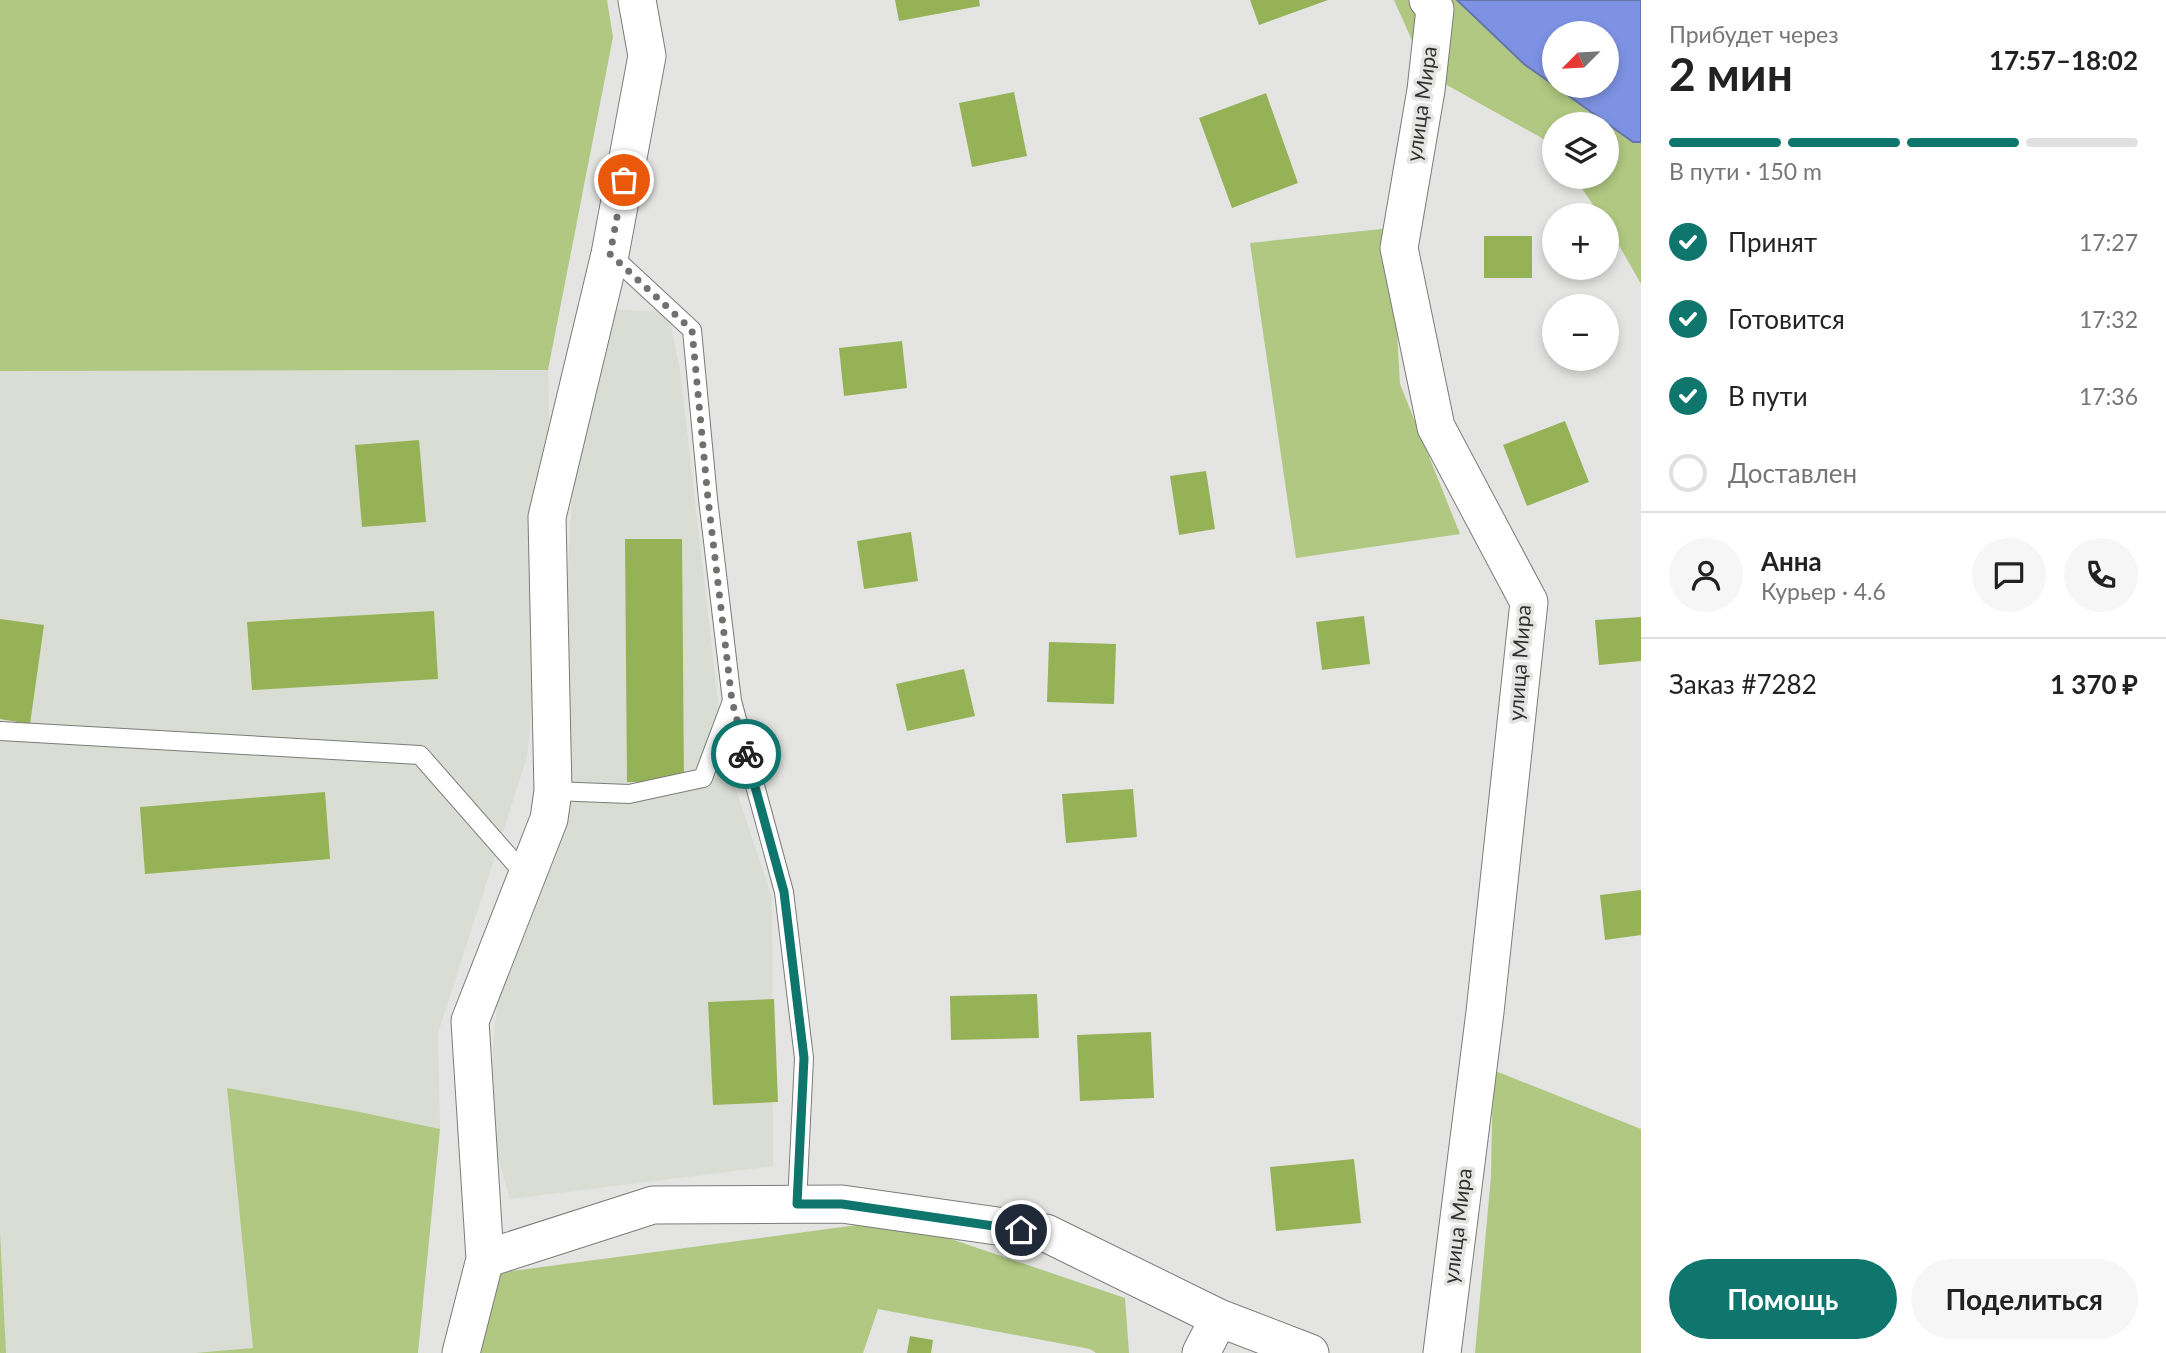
<!DOCTYPE html>
<html lang="ru">
<meta charset="utf-8">
<style>
:root{--surface:#fff;--page:#f6f6f6;--text:#222;--muted:#767676;--line:#e0e0e0;--accent:#0f766e}
body{margin:0;font-family:Lato,sans-serif;background:var(--page);color:var(--text);height:100vh;display:flex;flex-direction:column;font-size:26px;white-space:nowrap}
*{box-sizing:border-box;margin:0}
p{font-size:23px;color:var(--muted)}
.icon{flex:none;width:38px;height:38px;fill:none;stroke:currentColor;stroke-width:2;stroke-linecap:round;stroke-linejoin:round}
.map{position:relative;flex:1;overflow:hidden}
.details{display:flex;flex-direction:column;background:var(--surface);width:525px}
.details>*{flex:none}
.needle{width:46px;rotate:246deg}
.buttons{position:absolute;left:1542px;top:21px;display:grid;gap:14px}
.buttons a{display:grid;place-items:center;width:77px;height:77px;border-radius:50%;background:var(--surface);box-shadow:0 4px 10px #0003;font-size:35px}
.pin{position:absolute;display:grid;place-items:center;width:60px;height:60px;color:#fff;margin:-30px;border:4px solid #fff;border-radius:50%;box-shadow:0 2px 7px #0007}
.courier{position:absolute;display:grid;place-items:center;width:70px;height:70px;margin:-35px;border:5px solid #0f766e;border-radius:50%;background:#fff;color:#222;box-shadow:0 2px 9px #0007}
.summary em{font-style:normal;font-weight:700}
.summary div{display:flex;flex-direction:column-reverse}
.summary{display:flex;align-items:center;justify-content:space-between;height:119px;padding:0 28px}
h1{font-size:46px;font-weight:700;line-height:52px}
.bar{display:grid;grid-template-columns:repeat(4,1fr);gap:10px 7px;align-content:center;height:84px;padding:0 28px}
.bar i{height:9px;border-radius:5px;background:var(--line)}
.bar .active{background:var(--accent)}
.bar p{grid-column:span 4}
.line{display:flex;align-items:center;gap:18px;padding:0 28px;border-top:2px solid var(--line)}
.line div{flex:1}
.round{display:grid;place-items:center;flex:none;width:74px;height:74px;border-radius:37px;background:var(--page)}
ol{padding:0 28px;list-style:none}
li{display:flex;align-items:center;gap:21px;height:77px}
li p{margin-inline-start:auto}
li .icon{padding:7px;border-radius:50%;background:var(--accent);color:#fff;stroke-width:4}
li:last-child{color:var(--muted)}
li i{width:38px;height:38px;border:4px solid var(--line);border-radius:50%}
.cta{display:flex;gap:14px;margin-top:auto;padding:14px 28px}
.cta a{flex:1;height:80px;border-radius:42px;background:var(--accent);color:#fff;font-size:28px;font-weight:700;line-height:80px;text-align:center}
.cta a+a{background:var(--page);color:var(--text)}
main{display:flex;flex:1;min-height:0}
.map>svg:first-child{display:block}
</style>
<main>
<div class="map">
<svg width="1641" height="1353" viewBox="0 0 1641 1353">
<rect width="100%" height="100%" fill="#e4e5e2"/>
<path fill="#d9ddd3" d="M606,309L668,312L680,370L724,753L772,898L773,1166L510,1199L487,1121L500,970L555,808L572,495Z
M548,370L550,456L547,549L527,757L438,1033L440,1129L355,1111L227,1088L253,1349L195,1353H6L0,1231V371Z"/>
<path fill="#b0c882" d="M0,0H607L613,37L548,370L0,371Z
M1394,0H1457L1524,64L1633,142H1641V284L1607,224L1606,215H1600L1574,177H1606V124H1554V149L1549,142L1427,74Z
M1391,228L1400,384L1460,534L1296,558L1250,243Z
M1493,1070L1641,1129V1353H1475L1491,1176Z
M227,1088L355,1111L440,1129L418,1353H195L253,1348Z
M895,1220L1125,1298L1129,1353H1096L1090,1349L878,1309L863,1353H474L481,1275Z
M0,1231L6,1353H0Z"/>
<path fill="#7d92e3" stroke="#6675ae" stroke-width="2" d="M1457,0H1641V142H1633L1555,86H1606V33H1554V85L1524,64Z"/>
<path fill="#96b257" d="M895,0H979L980,6L899,21Z
M1250,0H1328L1259,25Z
M1014,92L1027,156L972,167L959,103Z
M1266,93L1298,183L1232,208L1199,118Z
M1484,236H1532V278H1484Z
M902,341L907,388L844,396L839,348Z
M1565,421L1589,482L1527,506L1503,445Z
M419,440L426,522L362,527L355,445Z
M1206,471L1215,529L1179,535L1170,476Z
M911,532L918,581L864,589L857,541Z
M625,539H682L684,782H627Z
M434,611L438,679L252,690L247,622Z
M1364,616L1370,664L1322,670L1316,622Z
M1641,617V661L1599,665L1595,620Z
M0,619L44,625L30,724L0,719Z
M1049,642L1116,644L1114,704L1047,702Z
M964,669L975,716L907,731L896,684Z
M1133,789L1137,837L1066,843L1062,794Z
M325,792L330,859L145,874L140,807Z
M1641,890V935L1605,940L1600,895Z
M1037,994L1039,1038L951,1040L950,996Z
M774,999L778,1102L713,1105L708,1002Z
M1151,1032L1154,1098L1080,1101L1077,1035Z
M1354,1159L1361,1223L1276,1231L1270,1167Z
M910,1336L933,1340L931,1353H907Z"/>
<g fill="none" stroke-linecap="round" stroke-linejoin="round">
<g stroke="#7b7c79" stroke-width="20">
<path id="service" d="M610,254L692,330L708,499L732,701L784,892L804,1058L797,1204
M0,731L420,755L527,877
M553,791L629,794L703,778L732,701"/>
</g>
<g stroke="#7b7c79" stroke-width="39">
<path id="minor" d="M1428,0L1435,9L1426,90L1399,248L1436,427L1529,602L1485,1012L1442,1353
M485,1259L653,1205L842,1204L1046,1233L1219,1318L1310,1353
M461,1353L485,1259L470,1021L549,819L553,791L547,517L610,254L647,56L637,0
M1201,1353L1219,1318"/>
</g>
<use href="#service" stroke="#fff" stroke-width="18"/>
<use href="#minor" stroke="#fff" stroke-width="37"/>
</g>
<g fill="none" stroke-linecap="round" stroke-linejoin="round">
<path stroke="#70716f" stroke-width="7" stroke-dasharray="0 12.6" d="M624,180L610,254L692,330L708,499L732,701L746,754"/>
<path stroke="#0f766e" stroke-width="9" d="M746,754L784,892L804,1058L797,1204H842L1021,1230"/>
</g>
<g text-anchor="middle" stroke-width="7" stroke-linejoin="round" paint-order="stroke">
<g font-size="21" fill="#313231" stroke="#e4e5e2">
<text transform="translate(1422 104) rotate(-82)" y="7">улица Мира</text>
<text transform="translate(1520 663) rotate(-86)" y="7">улица Мира</text>
<text transform="translate(1458 1226) rotate(-83)" y="7">улица Мира</text>
</g>
</g>
</svg>
<div class="buttons">
<a><svg class="needle" viewBox="-14 -14 28 28"><path d="M0-13l5 13h-10z" fill="#e53935"/><path d="M0 13l5-13h-10z" fill="#767676"/></svg></a>
<a><svg class="icon" aria-label="layers" viewBox="0 0 24 24"><path d="M12 4l9 5-9 5-9-5zM3 14l9 5 9-5"/></svg></a>
<a>+</a>
<a>−</a>
</div>
<div class="pin" style="left:624px;top:180px;background:#ea580c"><svg class="icon" aria-label="bag" viewBox="0 0 24 24"><path d="M5 8h14l-1 12H6zM9 8a3 3 0 0 1 6 0"/></svg></div>
<div class="pin" style="left:1021px;top:1230px;background:#1f2937"><svg class="icon" aria-label="home" viewBox="0 0 24 24"><path d="M3 11l9-7 9 7M6 9v11h12V9"/></svg></div>
<div class="courier" style="left:746px;top:754px"><svg class="icon" aria-label="bike" viewBox="0 0 24 24"><circle cx="6" cy="16" r="4"/><circle cx="18" cy="16" r="4"/><path d="M6 16l4-8h5l3 8M10 8l3 8H6M13 5h3"/></svg></div>
</div>
<section class="details">
<div class="summary"><div><h1>2 мин</h1><p>Прибудет через</p></div><em>17:57–18:02</em></div>
<div class="bar"><i class="active"></i><i class="active"></i><i class="active"></i><i></i><p>В пути · 150 m</p></div>
<ol>
<li><svg class="icon" aria-label="check" viewBox="0 0 24 24"><path d="M5 12l5 5 9-10"/></svg>Принят<p>17:27</p></li>
<li><svg class="icon" aria-label="check" viewBox="0 0 24 24"><path d="M5 12l5 5 9-10"/></svg>Готовится<p>17:32</p></li>
<li><svg class="icon" aria-label="check" viewBox="0 0 24 24"><path d="M5 12l5 5 9-10"/></svg>В пути<p>17:36</p></li>
<li><i></i>Доставлен</li>
</ol>
<div class="line" style="height:126px"><a class="round"><svg class="icon" aria-label="person" viewBox="0 0 24 24"><circle cx="12" cy="8" r="4"/><path d="M4 21q1-7 8-7t8 7"/></svg></a><div><b>Анна</b><p>Курьер · 4.6</p></div><a class="round"><svg class="icon" aria-label="chat" viewBox="0 0 24 24"><path d="M4 5h16v11H9l-5 4z"/></svg></a><a class="round"><svg class="icon" aria-label="phone" viewBox="0 0 24 24"><path d="M5 4h4l2 5-3 2q2 4 5 5l2-3 5 2v4C11 20 4 13 5 4z"/></svg></a></div>
<div class="line" style="height:91px"><div>Заказ #7282</div><b>1 370 ₽</b></div>
<div class="cta"><a>Помощь</a><a>Поделиться</a></div>
</section>
</main>
